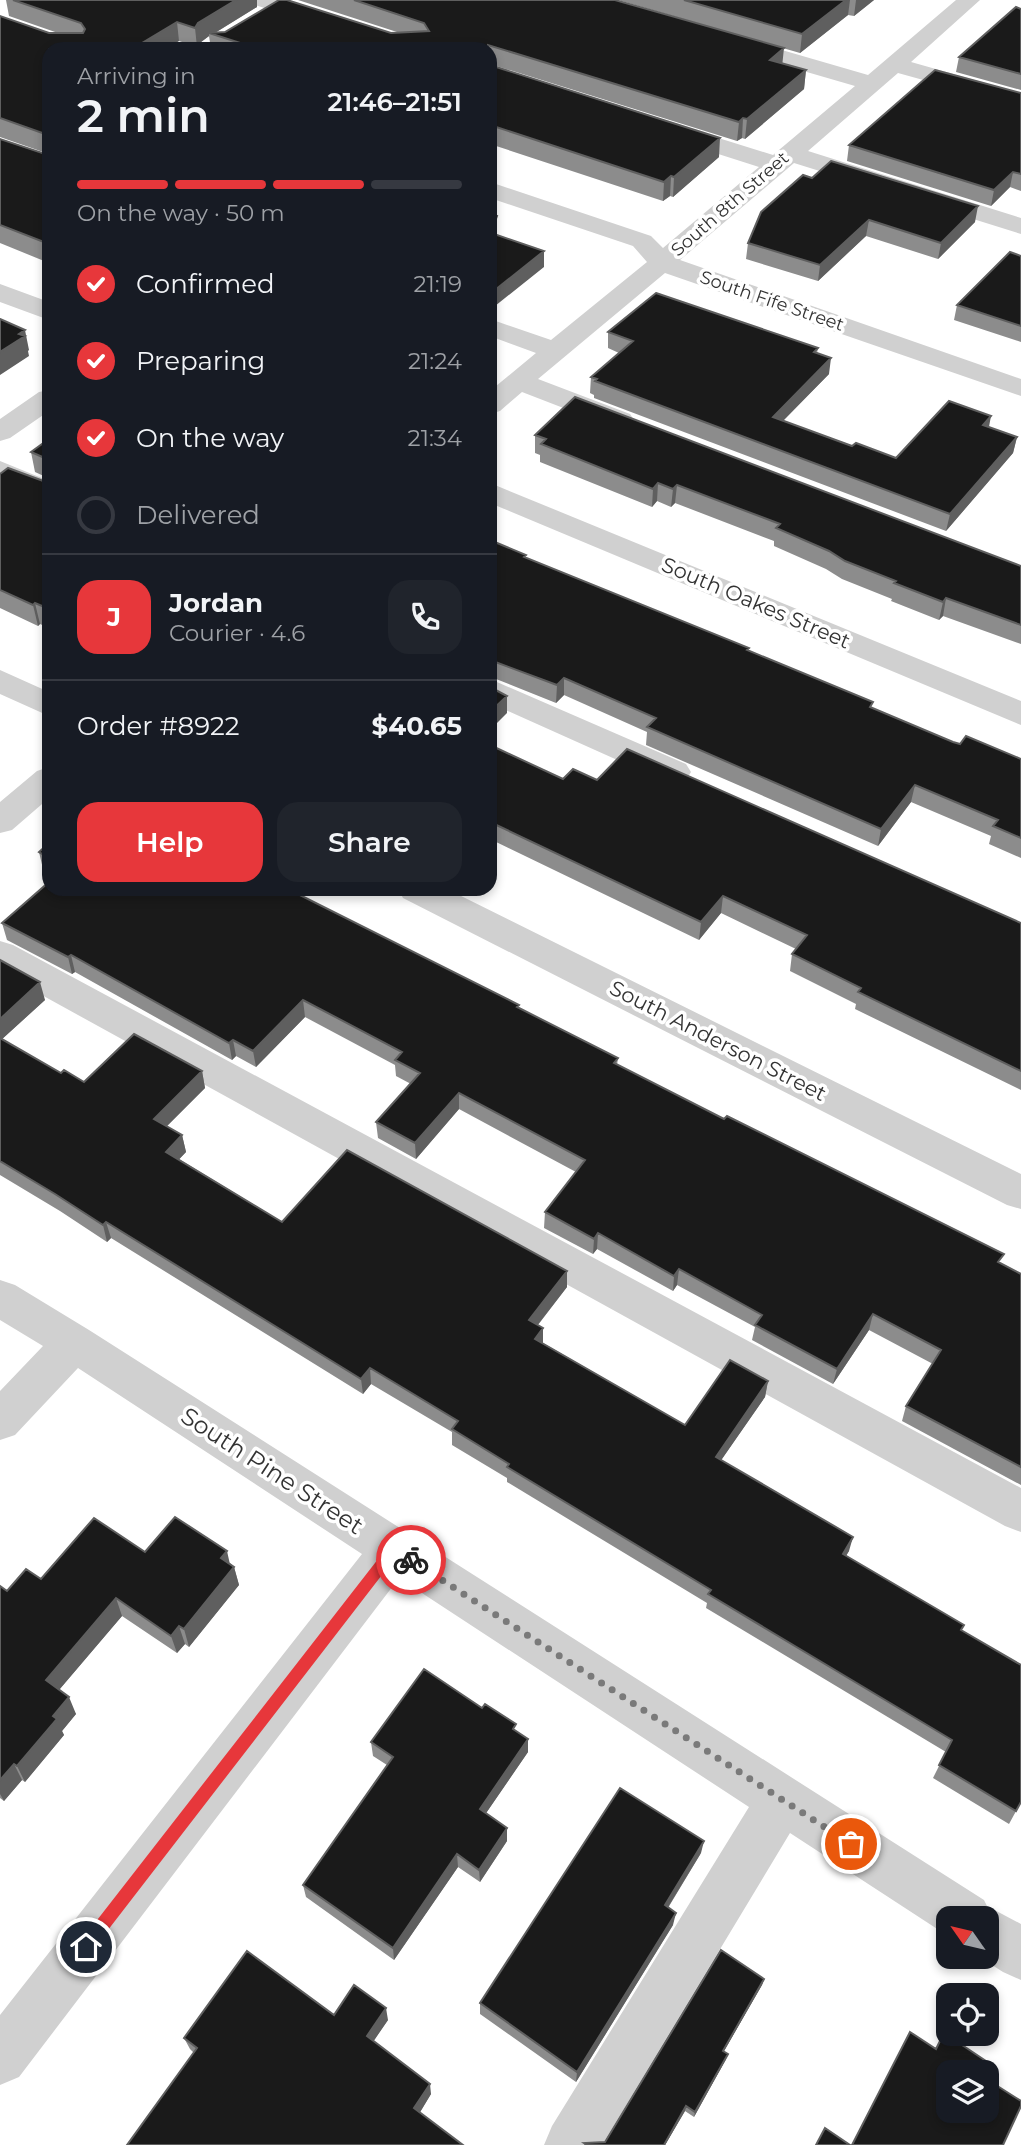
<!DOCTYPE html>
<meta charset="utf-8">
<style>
:root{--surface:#171b24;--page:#20242c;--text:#f1f3f6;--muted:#9ea1a6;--line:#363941;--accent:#e7373b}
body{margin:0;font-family:Montserrat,sans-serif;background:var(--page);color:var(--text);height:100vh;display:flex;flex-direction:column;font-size:26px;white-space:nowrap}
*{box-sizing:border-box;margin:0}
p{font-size:23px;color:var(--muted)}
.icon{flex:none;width:38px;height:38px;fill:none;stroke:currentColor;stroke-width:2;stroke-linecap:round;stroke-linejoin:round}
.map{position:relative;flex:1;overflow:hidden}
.panel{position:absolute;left:42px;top:42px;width:455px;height:854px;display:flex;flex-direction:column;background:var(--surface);border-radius:21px;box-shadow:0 4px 10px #0003}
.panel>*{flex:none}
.needle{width:46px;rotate:304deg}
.controls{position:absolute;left:936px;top:1906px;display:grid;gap:14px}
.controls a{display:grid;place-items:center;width:63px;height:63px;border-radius:14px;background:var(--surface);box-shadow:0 4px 10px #0003;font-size:35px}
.pin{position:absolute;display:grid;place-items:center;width:60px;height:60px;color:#fff;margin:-30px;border:4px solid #fff;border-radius:50%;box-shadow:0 2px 7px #0007}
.courier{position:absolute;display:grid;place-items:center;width:70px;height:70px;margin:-35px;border:5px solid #e7373b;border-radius:50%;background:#fff;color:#222;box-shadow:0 2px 9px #0007}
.headline em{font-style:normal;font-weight:600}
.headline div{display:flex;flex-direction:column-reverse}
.headline{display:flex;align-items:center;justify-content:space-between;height:119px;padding:0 35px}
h1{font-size:46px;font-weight:600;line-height:52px}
.bar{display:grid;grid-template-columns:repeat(4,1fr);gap:10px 7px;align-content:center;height:84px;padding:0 35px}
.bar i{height:9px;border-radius:5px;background:var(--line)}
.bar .selected{background:var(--accent)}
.bar p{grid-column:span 4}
.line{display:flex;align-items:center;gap:18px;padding:0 35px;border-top:2px solid var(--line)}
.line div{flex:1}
.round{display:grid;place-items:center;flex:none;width:74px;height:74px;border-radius:21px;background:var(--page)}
ol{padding:0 35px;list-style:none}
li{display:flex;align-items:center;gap:21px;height:77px}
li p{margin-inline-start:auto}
li .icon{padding:7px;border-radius:50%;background:var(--accent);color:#fff;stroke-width:4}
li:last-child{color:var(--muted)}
li i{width:38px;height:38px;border:4px solid var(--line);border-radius:50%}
.cta{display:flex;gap:14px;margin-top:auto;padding:14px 35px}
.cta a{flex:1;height:80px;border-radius:21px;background:var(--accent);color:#fff;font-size:28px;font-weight:600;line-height:80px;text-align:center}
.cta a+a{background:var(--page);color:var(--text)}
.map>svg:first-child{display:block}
</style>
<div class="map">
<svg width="1021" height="2145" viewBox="0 0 1021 2145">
<rect width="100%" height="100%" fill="#fff"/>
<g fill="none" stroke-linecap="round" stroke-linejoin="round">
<path fill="#d0d0d0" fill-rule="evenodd" d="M252,0H286L424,44L427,49H393L255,5Z
M956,0H980L911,62L1021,93V107L898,73L808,151L1021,218V234L794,163L680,260L1021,379V396L665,273L538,379L630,414L634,420L630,426L620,429L610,426L522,392L500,411L490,414V391L536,353L490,336V319L551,340L647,262L633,246L490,198V182L651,236L663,248L759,167L662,136L659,131L662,126L671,124L680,126L773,155L855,86L724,48L721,43L724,38H740L868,75Z
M0,284L49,302V320L0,302Z
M49,390V411L10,438L0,441V419L39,392Z
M0,461L49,481V501L0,481Z
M490,483L1021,701V725L490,503Z
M0,670L49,692V716L0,694Z
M490,679L686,764L691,772L686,780L674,784L662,780L490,703Z
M49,767V798L12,830L0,833V802L37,771Z
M398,889H447L1021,1174V1209L1007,1205L403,898Z
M0,941L13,945L1021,1488V1532L1005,1526L0,972Z
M0,1280L15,1285L89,1330L984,1900L987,1906L1021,1924V1980L1003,1972L978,1956H987V1918H948V1936L790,1833L602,2145H544L552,2126L749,1807L399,1578L19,2077L0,2085V2015L362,1554L78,1368L15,1435L0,1440V1391L43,1346L0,1320Z"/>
</g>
<path fill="#8c8c8c" d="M6,0H257V7L215,33H391L397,32L298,0H615L782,63L806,70L804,89L745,139L742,138L737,141L490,64V49H211L209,36L201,42L197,47L179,41L49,49V263L0,243V139L45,154L46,153L0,137V16L49,33H58L9,16Z
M618,0H874L854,16L848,15L800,53Z
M1021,9V90L956,72L959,57Z
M490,65L719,157L673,197L670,196L663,201L490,144Z
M1021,93V191L1010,187L991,206L847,161L849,145Z
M761,212L975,222L938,259L866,236L818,281L746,259L748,243Z
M1021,256V342L954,320L957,305Z
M608,332L818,348L817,353L829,374L783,421L852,446L896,458L989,427L1017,437L1013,453L946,531L594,398V395L590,393L591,377L619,353L608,348Z
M535,435L1021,566V644L943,616L939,620L891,601L892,599L842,579L826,569L774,546V541L675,503L671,507L657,501L652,507L540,462V455L535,453Z
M49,439V628L40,624L38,626L0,608V474L46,482V477L35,472L31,452Z
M490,540L526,558L749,651L872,708L953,742L1021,759V858L989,844L991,836L911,802L878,846L646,745L647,732L564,695L556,703L491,677H490Z
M490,745L563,779L597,780L1021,923V1090L855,1009L856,1004L790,971L792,954L796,949L721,913L699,940L490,839Z
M49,843V872L43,869L39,852Z
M2,923L519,1008L618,1058L617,1065L1021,1274V1485L902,1421L906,1406L933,1364L869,1330L833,1384L752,1340L755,1327L677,1285L673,1291L597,1249L593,1254L544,1228L545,1212L576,1172L459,1109L416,1159L378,1138L376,1122L411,1084L396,1076L395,1065L305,1017L256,1067L236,1056L232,1060L75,972L72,974L7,940Z
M0,960L45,1000L2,1039L61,1073L84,1082L202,1071L205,1088L167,1126L182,1135L186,1152L179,1159L282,1222L567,1287L538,1325L543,1328V1343L685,1425L768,1381L765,1397L721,1460L849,1551L846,1556L962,1631L1021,1802L1009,1824L933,1778L946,1752L706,1608L707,1603L507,1482V1478L452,1445V1432L371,1384L363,1394L111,1238L107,1242L60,1211L0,1175Z
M145,1552L230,1563L234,1567L239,1585L189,1647L185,1644L177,1653L122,1616L59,1690L76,1714L62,1731L64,1735L25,1782L22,1780L4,1801L0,1798V1586L7,1591L41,1579Z
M516,1731L528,1739V1752L486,1813L507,1828V1841L480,1882L458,1867L394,1960L306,1897L303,1885L387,1765L373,1756L371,1742Z
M701,1853L668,1908L673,1925L576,2082L480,2014V2003Z
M764,1979L762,1985L724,2051L726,2059L694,2117L685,2111L665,2145H584V2143L605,2142Z
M334,2015L388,2020L373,2041L431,2094L420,2112L193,2052L190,2049L184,2038Z"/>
<path fill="#5f5f5f" d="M236,0H257V7L213,34L209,33V36L201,42L197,47L195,28L198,23Z
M846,0H850L848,15L800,53L802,34Z
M856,0H874L854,16Z
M177,22L179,41L167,49H132Z
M784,48L782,67L770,60Z
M806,70L804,89L745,139L747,119Z
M743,118L742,138L737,141L739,122Z
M720,138L719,157L673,197L674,177Z
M1013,172L1010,187L991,206L994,190Z
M671,176L670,196L663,201L664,182Z
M978,206L975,222L938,259L941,243Z
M497,216V232L492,248L491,233Z
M869,220L866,236L818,281L820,265Z
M544,251V267L490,310V294Z
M25,330L29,350L28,351L29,356L0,375V352L19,334Z
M831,358L829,374L771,433L773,417Z
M991,416L988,432L983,425Z
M1017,437L1013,453L946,531L950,514Z
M658,483L657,501L652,507L653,489Z
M677,485L675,503L671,507L673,489Z
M946,598L943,616L939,620L943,602Z
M35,603L40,624L38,626L33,605Z
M491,659V677H490V660Z
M564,678V695L556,703L557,685Z
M507,696V713L490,730V712Z
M915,785L911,802L878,846L881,829Z
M723,896L721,913L699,940L701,922Z
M71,955L75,972L72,974L68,957Z
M40,982L45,1000L0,1041V1019Z
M303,1000L305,1017L256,1067L253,1051Z
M233,1040L236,1056L232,1060L229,1043Z
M202,1071L205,1088L157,1136L154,1119Z
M459,1093V1109L416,1159L415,1143Z
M182,1135L186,1152L170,1169L166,1152Z
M106,1222L111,1238L107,1242L103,1225Z
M598,1233L597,1249L593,1254L594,1239Z
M679,1269L677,1285L673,1291L674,1276Z
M567,1271V1287L529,1336V1320Z
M873,1314L869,1330L833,1384L837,1369Z
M543,1328V1344L535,1339Z
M370,1368L371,1384L363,1394L361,1379Z
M768,1381L765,1397L713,1472L716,1457Z
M853,1537L849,1551L838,1568L843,1554Z
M227,1551L231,1569L221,1558Z
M234,1567L239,1585L189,1647L184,1629Z
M116,1598L122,1616L53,1697L46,1680Z
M179,1626L185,1644L177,1653L171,1636Z
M69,1697L76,1714L62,1731L64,1735L25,1782L17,1766L53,1716Z
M528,1739V1752L480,1822V1809Z
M14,1764L22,1780L4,1801L0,1794V1780Z
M507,1828V1841L480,1882L479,1870Z
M704,1841L701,1853L662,1917L665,1905Z
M457,1854L458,1867L394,1960L393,1948Z
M676,1913L673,1925L576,2082L577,2072Z
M764,1979L762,1985L721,2056L723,2051Z
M386,2008L388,2020L369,2048L367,2036Z
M728,2054L726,2059L694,2117L695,2112Z
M430,2084L431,2094L416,2119L414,2108Z
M686,2106L685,2111L665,2145H664Z"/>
<path fill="#1a1a1a" stroke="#5f5f5f" stroke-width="2" fill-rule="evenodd" d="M13,0H236L198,23L195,28L177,22L132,49H49V244L0,225V139L45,154L48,152V135L0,118V16L49,33H83L85,29L81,23Z
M279,0H287L391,33L429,31L424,23L354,0H615L784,48L770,60L806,70L747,119L743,118L739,122L488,45V49H259L209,33L225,32Z
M684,0H846L802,34Z
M1016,7L1021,9V74L959,57Z
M490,65L720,138L674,177L671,176L664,182L490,125Z
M935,70L1021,93V174L1013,172L994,190L849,145Z
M831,161L978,206L941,243L869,220L820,265L748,243L761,212L803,175L812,178Z
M490,214L497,216L491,233L544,251L490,294Z
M1010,252L1021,256V326L957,305Z
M656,293L818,348L814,352L831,358L773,417L852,446L856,443L896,458L949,401L991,416L983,425L1017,437L950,514L595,381L597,379L591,377L633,341L608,332Z
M0,319L25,330L19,334L25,336L0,352Z
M575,397L1021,566V625L946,598L943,602L894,583L896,581L845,561L829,551L776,528L780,524L677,485L673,489L658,483L653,489L541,444L546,439L535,435Z
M49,439V609L35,603L33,605L0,590V474L8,468L46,482L47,459L31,452Z
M490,540L526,555L524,557L749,648L747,650L873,702L870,707L953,742L960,744L966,736L1021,759V838L993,826L998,820L915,785L881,829L647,727L656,718L564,678L557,685L490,660Z
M490,687L507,696L490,712Z
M490,745L563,779L573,769L597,780L627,749L1021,923V1071L858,992L861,988L792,954L807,935L723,896L701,922L490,822Z
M49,843V858L39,852Z
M49,882V889H288L519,1005L517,1007L618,1058L614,1063L724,1119L727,1116L1004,1254L998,1262L1021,1274V1467L906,1406L941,1350L873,1314L837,1369L755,1325L762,1315L679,1269L674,1276L598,1233L594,1239L545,1212L585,1160L459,1093L415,1143L376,1122L420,1073L395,1060L402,1052L303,1000L253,1051L233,1040L229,1043L71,955L68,957L2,923Z
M0,960L40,982L0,1019Z
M134,1034L202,1071L154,1119L182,1135L166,1152L282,1222L347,1150L567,1271L529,1320L543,1328L535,1339L685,1425L730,1360L768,1381L716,1457L853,1537L843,1554L964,1625L961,1630L1021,1665V1802L1016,1811L939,1765L952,1740L708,1594L711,1590L507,1467L509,1464L452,1429L458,1421L370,1368L361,1379L106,1222L103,1225L55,1194L0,1161V1038L61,1073L64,1070L84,1082Z
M175,1517L227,1551L221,1558L234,1567L184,1629L179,1626L171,1636L116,1598L46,1680L69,1697L53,1716L57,1719L17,1766L14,1764L0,1780V1586L7,1591L26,1569L41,1579L94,1518L145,1552Z
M424,1669L482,1708L485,1704L516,1724L513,1729L528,1739L480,1809L507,1828L479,1870L457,1854L393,1948L303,1885L393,1757L371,1742Z
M620,1788L704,1841L665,1905L676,1913L577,2072L480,2003Z
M721,1950L764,1979L723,2051L728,2054L695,2112L686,2106L664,2145H587L584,2143L605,2142Z
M247,1951L334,2015L354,1985L386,2008L367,2036L430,2084L414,2108L463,2145H127L197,2048L184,2038Z
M910,2032L936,2049L944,2033L995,2067L988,2080L1021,2101V2106L1003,2145H852ZM948,2072H987V2110H948Z
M825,2128L850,2145H816Z"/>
<path fill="#e7373b" d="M393,1543L416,1556V1565L411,1567L395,1558L91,1952L86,1955L80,1952L78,1947L80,1942L389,1545Z"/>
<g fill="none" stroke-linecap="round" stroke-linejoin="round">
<path stroke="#7a7a7a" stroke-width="7" stroke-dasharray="0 12.6" d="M411,1560L851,1844"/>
</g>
<g text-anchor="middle" stroke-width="7" stroke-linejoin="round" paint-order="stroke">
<g font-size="18" fill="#333" stroke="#fff">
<text transform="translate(730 204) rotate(-41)" y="6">South 8th Street</text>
<text transform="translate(772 301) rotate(19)" y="6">South Fife Street</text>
</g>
<g font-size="21" fill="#333" stroke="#fff">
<text transform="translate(756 603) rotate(23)" y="7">South Oakes Street</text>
<text transform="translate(718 1041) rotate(27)" y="7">South Anderson Street</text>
</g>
<g font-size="24" fill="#333" stroke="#fff">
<text transform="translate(272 1471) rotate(33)" y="8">South Pine Street</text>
</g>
</g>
</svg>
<div class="controls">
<a><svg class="needle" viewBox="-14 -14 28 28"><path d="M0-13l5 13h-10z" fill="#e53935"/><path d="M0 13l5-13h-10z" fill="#9ea1a6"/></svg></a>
<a><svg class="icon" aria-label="locate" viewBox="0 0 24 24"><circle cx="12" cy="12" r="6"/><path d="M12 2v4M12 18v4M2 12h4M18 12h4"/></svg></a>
<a><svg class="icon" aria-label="layers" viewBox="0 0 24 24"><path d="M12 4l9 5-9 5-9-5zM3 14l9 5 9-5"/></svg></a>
</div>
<div class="pin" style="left:851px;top:1844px;background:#ea580c"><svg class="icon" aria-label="bag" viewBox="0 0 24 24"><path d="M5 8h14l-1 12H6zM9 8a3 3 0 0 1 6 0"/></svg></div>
<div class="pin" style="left:86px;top:1947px;background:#1f2937"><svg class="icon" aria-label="home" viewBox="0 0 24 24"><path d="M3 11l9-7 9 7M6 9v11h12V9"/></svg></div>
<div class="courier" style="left:411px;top:1560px"><svg class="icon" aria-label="bike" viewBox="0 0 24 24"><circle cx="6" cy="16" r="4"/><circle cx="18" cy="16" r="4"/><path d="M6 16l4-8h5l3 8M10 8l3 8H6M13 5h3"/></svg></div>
<section class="panel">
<div class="headline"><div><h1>2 min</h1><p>Arriving in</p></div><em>21:46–21:51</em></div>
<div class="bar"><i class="selected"></i><i class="selected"></i><i class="selected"></i><i></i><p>On the way · 50 m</p></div>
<ol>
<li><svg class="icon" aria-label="check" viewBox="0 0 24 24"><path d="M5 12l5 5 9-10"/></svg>Confirmed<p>21:19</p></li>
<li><svg class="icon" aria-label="check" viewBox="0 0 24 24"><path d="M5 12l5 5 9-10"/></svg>Preparing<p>21:24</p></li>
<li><svg class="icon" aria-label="check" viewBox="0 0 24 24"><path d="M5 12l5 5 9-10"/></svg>On the way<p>21:34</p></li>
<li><i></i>Delivered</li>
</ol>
<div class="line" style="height:126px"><b class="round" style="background:var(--accent);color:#fff">J</b><div><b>Jordan</b><p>Courier · 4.6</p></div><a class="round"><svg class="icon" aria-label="phone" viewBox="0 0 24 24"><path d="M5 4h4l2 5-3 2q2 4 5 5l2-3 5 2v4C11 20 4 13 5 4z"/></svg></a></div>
<div class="line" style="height:91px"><div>Order #8922</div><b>$40.65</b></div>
<div class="cta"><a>Help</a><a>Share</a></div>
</section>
</div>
